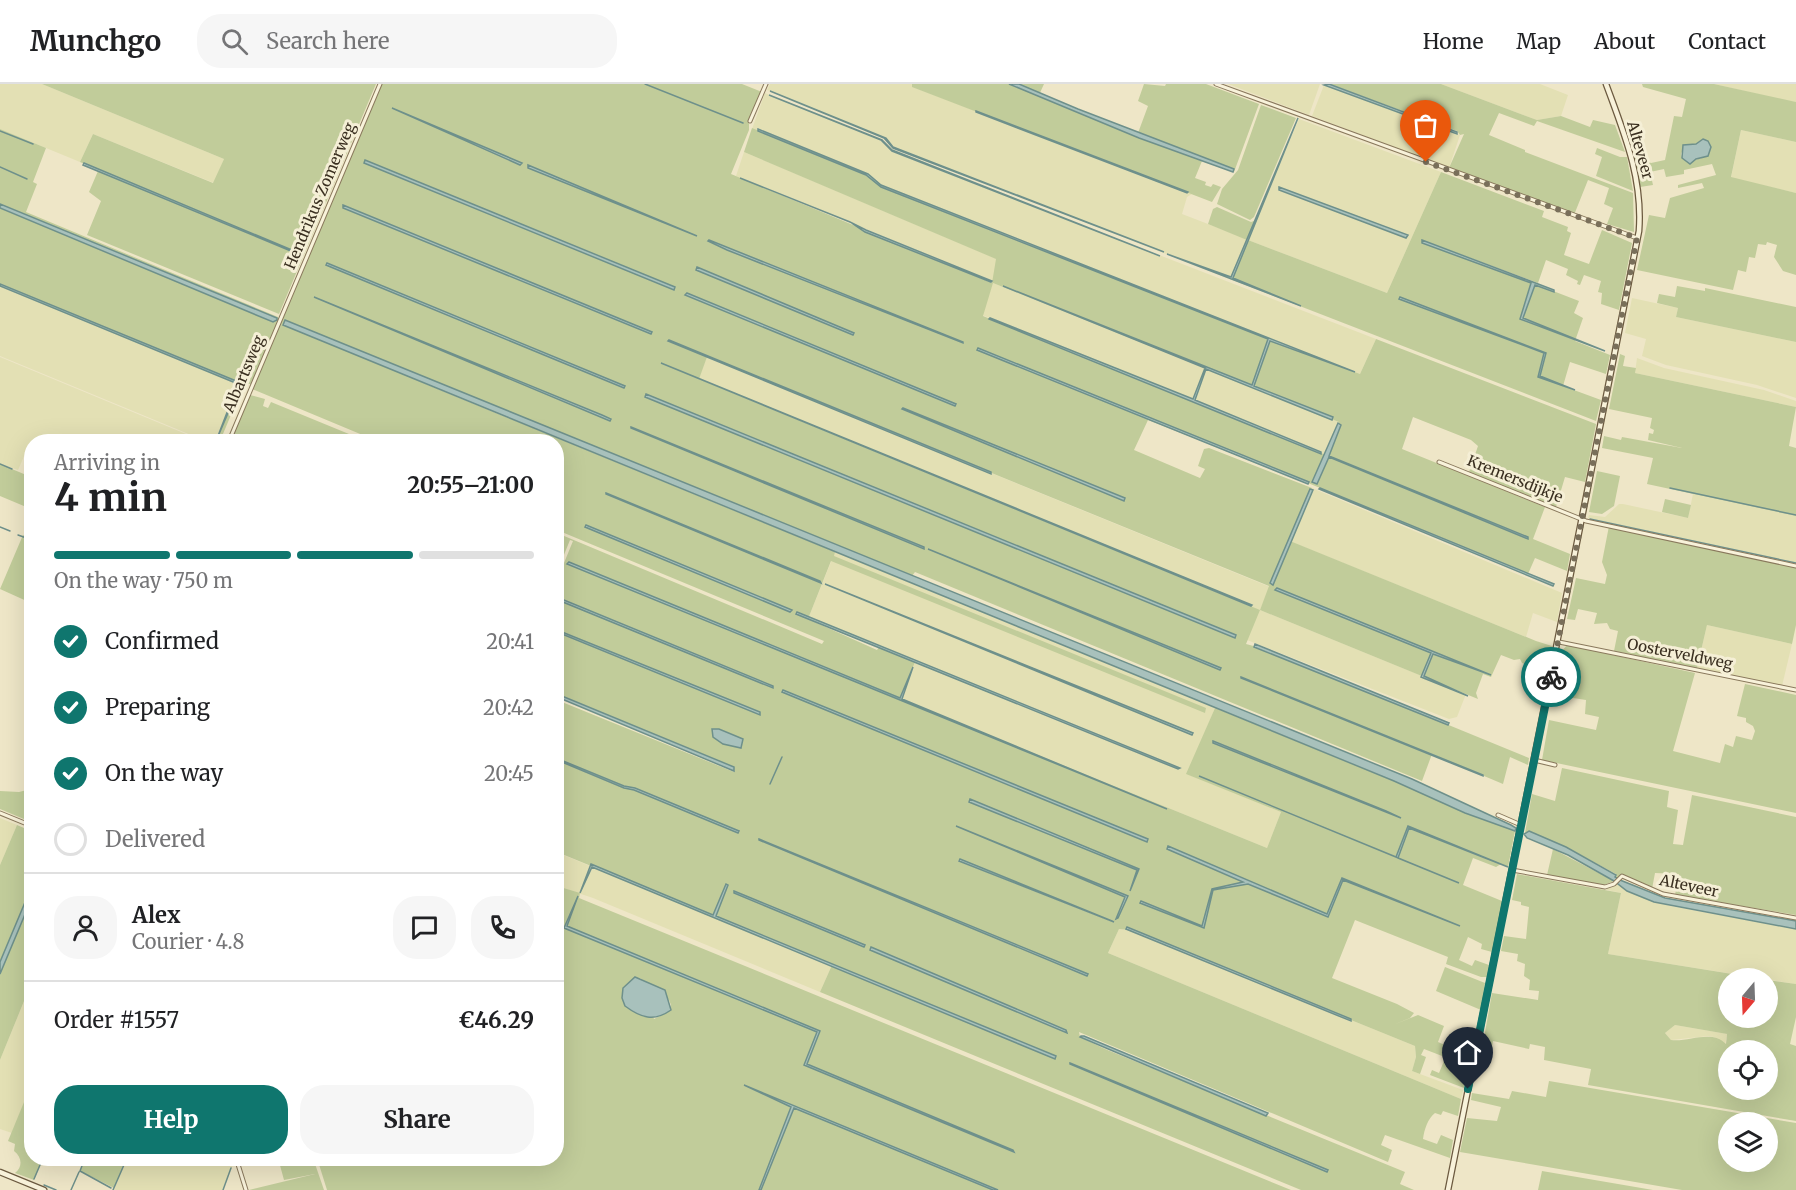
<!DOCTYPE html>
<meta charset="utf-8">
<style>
:root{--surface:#fff;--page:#f6f6f6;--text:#202124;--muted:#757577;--line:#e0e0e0;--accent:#0f766e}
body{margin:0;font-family:Merriweather,serif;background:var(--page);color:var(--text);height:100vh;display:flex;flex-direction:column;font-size:22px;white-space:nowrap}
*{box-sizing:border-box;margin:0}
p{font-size:20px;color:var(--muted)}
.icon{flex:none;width:33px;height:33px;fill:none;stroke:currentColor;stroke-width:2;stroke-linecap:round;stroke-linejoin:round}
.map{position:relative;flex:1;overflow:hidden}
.details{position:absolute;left:24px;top:350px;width:540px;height:732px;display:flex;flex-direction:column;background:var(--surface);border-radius:24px;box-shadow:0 6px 24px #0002}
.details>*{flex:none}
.needle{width:39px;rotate:199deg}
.fabs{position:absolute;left:1718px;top:884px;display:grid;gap:12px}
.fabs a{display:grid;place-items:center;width:60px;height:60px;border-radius:50%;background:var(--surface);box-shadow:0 6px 24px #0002;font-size:30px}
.pin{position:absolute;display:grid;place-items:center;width:51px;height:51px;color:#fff;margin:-62px -26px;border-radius:50% 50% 50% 0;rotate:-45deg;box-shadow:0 0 6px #0007}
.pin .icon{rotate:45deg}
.courier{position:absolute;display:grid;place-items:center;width:60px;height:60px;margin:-30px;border:4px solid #0f766e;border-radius:50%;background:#fff;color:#222;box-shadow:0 2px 8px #0007}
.summary em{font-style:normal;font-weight:700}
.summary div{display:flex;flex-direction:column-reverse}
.summary{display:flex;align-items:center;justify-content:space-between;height:102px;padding:0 30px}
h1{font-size:39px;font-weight:700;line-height:45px}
.bar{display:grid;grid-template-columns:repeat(4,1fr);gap:9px 6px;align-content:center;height:72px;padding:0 30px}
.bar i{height:8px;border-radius:4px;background:var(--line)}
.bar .selected{background:var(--accent)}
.bar p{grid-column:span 4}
.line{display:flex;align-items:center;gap:15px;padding:0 30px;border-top:2px solid var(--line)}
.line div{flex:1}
.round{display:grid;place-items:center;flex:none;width:63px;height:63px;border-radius:24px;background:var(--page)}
ol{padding:0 30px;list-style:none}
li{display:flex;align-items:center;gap:18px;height:66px}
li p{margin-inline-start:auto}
li .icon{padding:6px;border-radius:50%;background:var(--accent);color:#fff;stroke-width:4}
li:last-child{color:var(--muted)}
li i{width:33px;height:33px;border:3px solid var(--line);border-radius:50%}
.action{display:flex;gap:12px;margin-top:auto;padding:12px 30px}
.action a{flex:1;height:69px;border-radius:24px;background:var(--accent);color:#fff;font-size:24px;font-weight:700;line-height:69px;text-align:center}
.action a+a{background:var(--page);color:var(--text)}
header{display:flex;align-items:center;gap:36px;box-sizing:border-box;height:84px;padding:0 30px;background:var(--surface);border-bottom:2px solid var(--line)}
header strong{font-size:28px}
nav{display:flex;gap:33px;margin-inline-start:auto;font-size:21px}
.search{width:420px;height:54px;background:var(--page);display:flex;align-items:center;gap:15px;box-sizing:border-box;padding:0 21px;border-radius:24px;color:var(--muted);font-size:22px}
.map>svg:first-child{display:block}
</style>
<header>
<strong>Munchgo</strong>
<div class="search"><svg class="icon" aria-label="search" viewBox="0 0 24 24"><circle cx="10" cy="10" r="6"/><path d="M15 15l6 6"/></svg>Search here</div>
<nav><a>Home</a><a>Map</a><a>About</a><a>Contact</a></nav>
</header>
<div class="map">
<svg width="1796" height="1106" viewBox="0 0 1796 1106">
<rect width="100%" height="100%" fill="#eee6c7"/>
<path fill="#e3e0b4" d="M0,0H42L224,75L214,99L93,50L80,78L0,45Z
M770,0H912L921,6L1192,110L1187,113L1182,130L1247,155L1299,35L1441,88L1387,209L1248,156L1230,195L893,63L881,52L767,6Z
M1228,0H1320L1309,31Z
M1441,0H1540L1568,11L1561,32L1537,36Z
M1714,0H1796V18L1783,16Z
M1324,1L1460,51L1449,84L1312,32Z
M765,9L879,55L893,68L1376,255L1360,290L891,107L864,90L752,45Z
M1741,46L1796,58V109L1731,94Z
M744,68L997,175L993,199L1340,338L1326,371L982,231L993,199L992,197L736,92Z
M0,202L239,300L215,357L191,351L0,272Z
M1632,214L1678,224L1676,233L1796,258V314L1757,301L1666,281L1642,272L1646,255L1625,249Z
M0,273L186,350L204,357H32L31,362L29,361L18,386L0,380Z
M707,273L1270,503L1260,526L1466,610L1457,633L1449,635L1247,556L1259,526L698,295Z
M1637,274L1664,284L1764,306L1796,317V323L1635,289Z
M1312,404L1562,509L1557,538L1533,529L1526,553L1289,457Z
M1693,410L1796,432V479L1588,434L1589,431L1605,433L1619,420H1623L1688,434Z
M835,468L1215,624L1187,690L1281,728L1267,764L900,615L915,578L808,535Z
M1707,541L1792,560L1782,602L1697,584Z
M0,734L17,741L0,781Z
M556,768L832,881L820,908L593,814L557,802Z
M1617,799L1627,807L1670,822L1796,845V900L1608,870L1621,809L1603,805L1613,802Z
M1119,845L1129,846L1415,962L1416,973L1412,987L1463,1006L1461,1015L1108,869Z
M31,900V1001L12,1049L0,1045V976Z
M1675,941L1727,950L1725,962L1717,954L1709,952L1671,956L1665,949Z
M127,1074H231L233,1081L222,1106H114Z"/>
<path fill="#c1cc9a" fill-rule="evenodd" d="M42,0H376L279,230L87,151L101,117L89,108L98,87L291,167L80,78L93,50L213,99L224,75Z
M382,0H742L762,8L749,36V46L731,90L992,199L996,175L744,68L752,44L864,90L891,107L1360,290L1376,255L1596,340L1585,398L1565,393L1556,423L1469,388L1478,362L1471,356L1413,333L1402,365L1545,423L1533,455L1570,470L1567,487L1535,474L1528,490L1308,399L1148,336L1134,366L1200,394L1205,385L1198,382L1204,365L1209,364L1312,404L1290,457L1536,557L1552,562L1547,589L1522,579L1520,575L1514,576L1501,571L1491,593L1483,590L1476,609L1478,615L1260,526L1246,560L1261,564L1529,674L1528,681L1510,673L1503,700L1432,670L1422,697L915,488L912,492L843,465L286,237L428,301L835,468L834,472L1206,624L1205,629L831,477L808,535L877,566L879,563L915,578L900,615L1267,764L1281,728L1186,690L1215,624L1394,697L1465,729L1515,747L1508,783L1501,780L1496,783L1473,774L1463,801L1502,817L1492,868L1481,865L1482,860L1468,853L1459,876L1472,882L1475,876L1489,881L1487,893H1481L1446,880L1448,873L1355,836L1332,894L1397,920L1414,929L1410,934L1393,941L1418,931L1444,942L1438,958L1470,972L1468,982L1424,965L1421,971L1426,973L1420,990L1412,987L1416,973L1415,962L1129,846L1119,845L1108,869L1461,1015L1458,1032L1443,1027L1441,1031L1435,1029C1428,1034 1424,1046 1423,1055L1437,1060L1441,1051L1453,1056L1450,1074L1385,1051L1381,1061L1392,1066L1388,1078L1079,948L1080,953L1105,965L1405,1088L1400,1100L1414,1106H1301L820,908L832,881L557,768V616L734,688V683L557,610V496L573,457L570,456L557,488V449L822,560L824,557L557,446L556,357H377L252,305ZM993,199L1339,338L1326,371L983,232ZM707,273L1269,502L1260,526L699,295ZM960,775L1112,837L1113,838L958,777Z
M912,0H1044L1039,11L1107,41L1138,49L1148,22L1138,17L1144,0L1165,2L1166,0H1206L1259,20L1234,88L1202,77L1195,94L1206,98L1205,101L1211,103L1213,100L1221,103L1212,118L912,3Z
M1329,0H1441L1537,36L1561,32L1590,43L1593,36L1615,41L1625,68L1537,37L1534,42L1499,29L1489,51L1525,66V68L1633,109L1634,148L1607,140L1613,124L1604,120L1609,104L1588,96L1574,131L1449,84L1464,50L1460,51L1457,47Z
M1642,0H1714L1796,18V58L1741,46L1731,93L1796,109V191L1783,187L1774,173L1777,161L1767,158L1766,161L1758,160L1755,174L1749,173L1746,188L1738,186L1733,206L1637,186L1649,131L1665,134L1670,114L1704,104L1702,99L1678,104V101L1716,91L1712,80L1684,86V90L1666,93L1664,85L1650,88L1653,101L1640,103L1634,74L1638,73L1651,79L1665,76L1674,32L1682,33L1686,15L1643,3ZM1703,55L1711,63L1708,72L1695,76L1682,74L1681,70L1685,60H1696Z
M1261,21L1296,34L1254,133L1250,136L1217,120L1222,105L1238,86Z
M0,45L46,64L33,98L37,100L26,128L278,233V237L251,300H244L220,357H216L240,299L0,200V124L273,238L277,234L0,120Z
M1597,64L1620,73H1627L1633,107L1596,92L1602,73L1595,70Z
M1441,88L1544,127L1542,133L1568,143L1567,147L1571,149L1564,171L1589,180L1602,146L1632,159L1619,226L1601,220L1602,209L1598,208L1601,197L1584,191L1580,201L1577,200L1578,197L1566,191L1568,185L1546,176L1538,199L1422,156L1579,217L1574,229L1583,234L1575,257L1610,271L1606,290L1570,278L1563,302L1601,316L1596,337L1230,195L1247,156L1208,140L1213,125L1217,123L1251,138L1257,136L1248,156L1387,209Z
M1677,202L1705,207V204L1796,223V258L1676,233L1678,224L1657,219L1659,210L1675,213Z
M1620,270L1625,272L1623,282L1636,284L1635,289L1796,323L1789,362L1796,364V432L1647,400L1653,374L1602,364L1604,352L1621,356L1622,353L1682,364L1648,356L1649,349L1653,350L1654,346L1650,344L1652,334L1609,325Z
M250,311L265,315L263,322L268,324L271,318L366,357H230Z
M0,380L31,393V425L0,412Z
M1597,387L1620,392L1614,422L1602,430L1589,428Z
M1665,415L1691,421L1688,434L1662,428Z
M1609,442L1796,482V541L1792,560L1707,541L1697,584L1614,567L1618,547L1610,545L1607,539L1594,540L1597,529L1578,525L1575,536L1567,535L1576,494L1605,500L1607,491L1602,478Z
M23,451L31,455V519L0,505Z
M1567,561L1695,589L1673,667L1720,679L1725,660L1733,663L1736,652L1752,656L1755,647L1753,642L1746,638V634L1737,632L1745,600L1796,611V729L1542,676L1549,636L1596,646L1599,633L1585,630L1586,616L1554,611L1561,568Z
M1562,684L1669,707L1667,723L1678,726L1673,760L1683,761L1692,711L1796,733V831L1675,811L1679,790L1655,789L1652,805L1623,791L1616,794V790L1566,763L1529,747L1525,749L1532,710L1555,717Z
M31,705V738L0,725V707L19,708Z
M17,741L31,747V804L0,878V781Z
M1553,765L1614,797L1604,801L1547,791Z
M1517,790L1621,809L1608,870L1757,894H1728V933H1767V896L1796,900V933L1790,960L1796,962V1037L1588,1001L1591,985L1544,976L1545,963L1530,960L1529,965L1493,957L1489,980L1486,983L1479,982L1492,909L1538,916L1539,907L1529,906L1530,896L1524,892L1525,880L1517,877L1518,870L1501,867L1504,852L1526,855L1529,823L1521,821V818L1512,816ZM1675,941L1727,950L1726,960C1712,945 1690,958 1671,956L1665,949ZM1728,966H1767V1005H1728Z
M557,802L580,809L579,814L1291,1106H327L317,1074H556ZM640,894L669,916L671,921L668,928L654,935Z
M31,816V900L0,976V890Z
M1445,883L1485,899L1481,926L1436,907Z
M1444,977L1467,985L1464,1004L1430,991L1432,986L1439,989Z
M1549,997L1796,1039V1106H1682L1460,1068L1467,1034L1497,1037L1501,1023L1471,1016L1472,1009L1509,1015L1512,1007L1546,1013ZM1728,1038H1767V1077H1728Z
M31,1001L32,1074H43L34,1096L15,1089C23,1083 22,1073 14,1067L15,1060L8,1057Z
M85,1074H127L114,1104L80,1087Z
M278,1074H313L324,1106H249L315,1090L284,1096Z
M1542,1087L1653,1106H1538Z"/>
<path fill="#a8c1bc" stroke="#6e908b" stroke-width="1.5" d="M1009,0H1019L1078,25L1234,85L1233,88L1139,54Z
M1329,0L1457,48V50L1324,1Z
M770,7L886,54L893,63L1164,168L893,64L884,54Z
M769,11L882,56L892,66L1160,172L892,67L881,56Z
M392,24L522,79L520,81Z
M976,27L1188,108L1187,109L976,28Z
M1298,34L1233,194L1301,222L1167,170L1231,193Z
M758,45L868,90L881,101L1355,288L1270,257L1254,302L1333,333L1332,336L1206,285L1195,316L1321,368V370L989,235L990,234L1193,315L1205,284L1003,202L1252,301L1268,255L881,103L866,91L758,47Z
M1703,55L1708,57L1711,63L1708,72L1696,75L1690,80L1682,74L1683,61L1696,60Z
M365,76L675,203L674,206L364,79Z
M84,79L292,166L291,167L83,81Z
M528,81L697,152L528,84Z
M740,94L850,138L866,146L992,197L991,198L865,148L850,138Z
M1279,103L1408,151L1406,154L1279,106Z
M0,120L277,234V236L273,238L0,124Z
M343,121L652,248L651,250L343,124Z
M709,156L963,258V259L727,166L708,157Z
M1422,156L1554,206V208L1535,201L1523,234L1605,267L1520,235L1531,199L1422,159Z
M327,179L625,302L624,304L326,181Z
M697,183L854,249L853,251L696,186Z
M0,200L241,299L216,357L238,300L0,202Z
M687,209L956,320L955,322L685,211Z
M314,213L602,331L611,335L610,337Z
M1400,213L1546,269L1540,292L1575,306L1538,293L1544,269L1399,215Z
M285,236L1412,695L1511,741L1516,744L1515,747L1465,729L1394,697L283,241Z
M669,256L991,388V390L668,257Z
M978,264L1309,398L1308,400L977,266Z
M661,279L1252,521L1251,522Z
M646,310L1236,551L1235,554L645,313Z
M903,324L1125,414L1124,417L902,325Z
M1338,339L1341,341L1329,372L1528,453V455L1329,373L1317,400L1312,398Z
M631,343L924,463V465L631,344Z
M1320,404L1554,500L1553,502L1319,405Z
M1310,405L1313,406L1273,501L1270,499Z
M606,409L820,497L821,499L606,410Z
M586,441L792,526L790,528L585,443Z
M928,465L1221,584L1220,586Z
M569,478L900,614L913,583L902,615L1167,725L567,480Z
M825,500L1193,649L1192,651Z
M1277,504L1491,591L1433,570L1424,592L1468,612L1421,593L1431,569L1275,506Z
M559,514L773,602V604L558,516Z
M797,528L1180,684L1178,685L796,530Z
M557,546L760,628V631L557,548Z
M1255,560L1449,639L1448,641L1254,563Z
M1241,593L1483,691V692L1241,594Z
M783,606L1148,755L1147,758L782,608Z
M557,610L734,683V687L557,613Z
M712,645H719L743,655L741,664L723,660L713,653Z
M1213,657L1386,727L1401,734L1213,659Z
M556,674L624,702L635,704L739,747L738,749L634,706L624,704L557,676Z
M1199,692L1396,773L1408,742L1508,783L1409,744L1398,774L1459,799Z
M970,715L1139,785L1130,807L1137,786L969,718Z
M956,742L1128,812L1118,834L1116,835L1125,813Z
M1529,747L1566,763L1616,791L1615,793L1620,796L1665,814L1796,837V845L1654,818L1627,807L1614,797L1568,771L1527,754L1524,750Z
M759,755L1088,890L1087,892L759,756Z
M1168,762L1327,830L1342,794L1460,842L1343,796L1328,833L1248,800L1213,806L1204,844L1140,819L1141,817L1202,842L1212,805L1243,798L1167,765Z
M960,775L1112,837L1114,838L959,777Z
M591,780L713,831L726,800L728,801L716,832L1056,972L1055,975L592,783L580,809Z
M31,804V816L0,890V878Z
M734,807L865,861L864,863L734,809Z
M578,812L567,842L820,947L807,980L1013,1066L1014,1068L804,981L817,948L564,844Z
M1127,843L1351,935V937L1126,845Z
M871,863L1066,946L1067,949L870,866Z
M635,893L665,906L671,926C654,938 641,934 625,922L622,914L623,904Z
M1081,952H1084L1268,1029L1266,1032L1080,953Z
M1070,979L1328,1086L1327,1088L1070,980Z
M744,1001L998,1106H993L794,1024L761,1106H759L791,1023Z"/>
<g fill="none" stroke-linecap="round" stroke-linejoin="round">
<path stroke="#6e908b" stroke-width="1.5" d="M645,0L743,39
M0,47L33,60
M0,83L27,95
M0,380L12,385
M1670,404L1796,431
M1590,435L1796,479
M0,443L10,447
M18,451L32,456
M770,700L782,673
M85,1074L80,1087L111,1104
M34,1095L43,1074
M44,1101L56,1106
M71,1106L79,1088
M113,1106L127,1074
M223,1106L231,1084"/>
<g stroke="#89785c" stroke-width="5">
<path id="street" d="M1216,0L1637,154
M750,37L766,0
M229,357L380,0
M1439,378L1586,437L1796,482
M1559,558L1796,606
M1534,676L1555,681
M0,729L32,742
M1498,731L1521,741
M1512,786L1605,803L1614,800L1622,792L1663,810L1796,834
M236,1074L246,1106"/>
</g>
<g stroke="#6b593f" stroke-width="7">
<path id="secondary" d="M0,1088L44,1106
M1448,1106L1639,147C1643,94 1624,49 1606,0"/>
</g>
<use href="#street" stroke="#f8f2da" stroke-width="3"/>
<use href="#secondary" stroke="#f8f2da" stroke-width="4.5"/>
</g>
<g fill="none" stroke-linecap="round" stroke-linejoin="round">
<path stroke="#796f5a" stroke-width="6" stroke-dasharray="0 10.8" d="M1426,78L1637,154L1551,593"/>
<path stroke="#0f766e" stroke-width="8" d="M1468,1005L1551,593"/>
</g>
<g text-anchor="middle" stroke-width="6" stroke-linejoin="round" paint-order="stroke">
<g font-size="15" fill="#3a2f20" stroke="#f5efd6">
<text transform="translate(1640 66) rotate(74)" y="5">Alteveer</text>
<text transform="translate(320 112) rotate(-67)" y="5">Hendrikus Zomerweg</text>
<text transform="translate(244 290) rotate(-67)" y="5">Albartsweg</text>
<text transform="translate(1515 395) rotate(22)" y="5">Kremersdijkje</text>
<text transform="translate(1680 570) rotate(11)" y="5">Oosterveldweg</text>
<text transform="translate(1689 802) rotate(12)" y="5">Alteveer</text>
</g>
</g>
</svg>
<div class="fabs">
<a><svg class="needle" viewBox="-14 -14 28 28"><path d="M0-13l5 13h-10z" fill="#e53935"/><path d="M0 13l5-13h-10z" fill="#757577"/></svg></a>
<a><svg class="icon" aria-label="locate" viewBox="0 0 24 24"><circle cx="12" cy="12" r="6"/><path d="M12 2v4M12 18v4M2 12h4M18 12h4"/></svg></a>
<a><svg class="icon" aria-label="layers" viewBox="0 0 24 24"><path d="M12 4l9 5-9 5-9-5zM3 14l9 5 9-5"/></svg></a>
</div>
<div class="pin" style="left:1426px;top:78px;background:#ea580c"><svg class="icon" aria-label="bag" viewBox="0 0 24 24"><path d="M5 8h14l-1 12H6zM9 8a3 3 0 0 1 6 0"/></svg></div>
<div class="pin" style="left:1468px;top:1005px;background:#1f2937"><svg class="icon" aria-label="home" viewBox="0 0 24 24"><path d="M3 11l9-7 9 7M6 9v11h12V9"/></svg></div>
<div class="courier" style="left:1551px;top:593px"><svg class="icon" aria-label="bike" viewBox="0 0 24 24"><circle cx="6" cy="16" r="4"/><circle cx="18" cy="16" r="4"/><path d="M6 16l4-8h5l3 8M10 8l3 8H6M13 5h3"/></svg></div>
<section class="details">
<div class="summary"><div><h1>4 min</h1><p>Arriving in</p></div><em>20:55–21:00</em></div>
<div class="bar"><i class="selected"></i><i class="selected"></i><i class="selected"></i><i></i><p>On the way · 750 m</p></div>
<ol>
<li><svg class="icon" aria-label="check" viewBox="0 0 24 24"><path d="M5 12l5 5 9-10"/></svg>Confirmed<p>20:41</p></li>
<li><svg class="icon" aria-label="check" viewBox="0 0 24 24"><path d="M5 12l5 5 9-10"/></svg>Preparing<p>20:42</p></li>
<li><svg class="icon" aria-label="check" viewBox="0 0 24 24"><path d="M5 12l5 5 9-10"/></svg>On the way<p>20:45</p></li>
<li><i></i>Delivered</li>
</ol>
<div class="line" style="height:108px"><a class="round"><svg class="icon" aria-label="person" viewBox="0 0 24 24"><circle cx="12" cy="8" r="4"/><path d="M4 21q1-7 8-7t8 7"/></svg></a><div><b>Alex</b><p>Courier · 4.8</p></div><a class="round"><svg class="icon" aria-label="chat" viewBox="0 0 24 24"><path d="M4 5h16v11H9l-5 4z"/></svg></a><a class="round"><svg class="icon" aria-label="phone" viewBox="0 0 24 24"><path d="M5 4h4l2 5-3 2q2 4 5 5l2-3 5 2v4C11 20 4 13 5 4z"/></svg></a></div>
<div class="line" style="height:78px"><div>Order #1557</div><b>€46.29</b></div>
<div class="action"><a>Help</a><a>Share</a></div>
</section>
</div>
